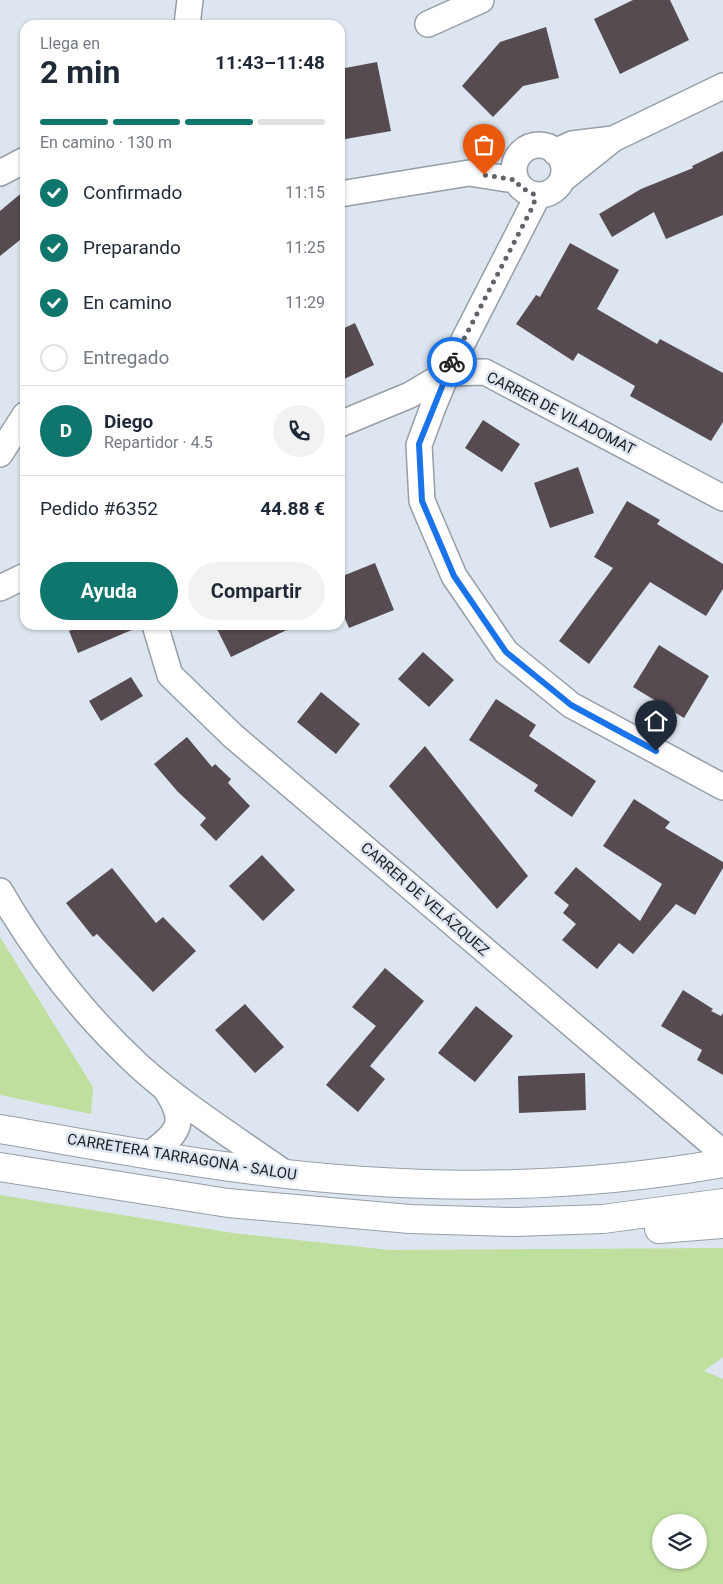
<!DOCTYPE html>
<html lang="es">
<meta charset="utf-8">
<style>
:root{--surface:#fff;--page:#f2f2f3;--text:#1f2937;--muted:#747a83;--line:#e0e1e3;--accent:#0f766e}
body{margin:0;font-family:Roboto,sans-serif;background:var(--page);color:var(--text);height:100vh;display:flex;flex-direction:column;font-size:19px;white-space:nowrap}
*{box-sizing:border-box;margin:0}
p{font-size:16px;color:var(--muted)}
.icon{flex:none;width:28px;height:28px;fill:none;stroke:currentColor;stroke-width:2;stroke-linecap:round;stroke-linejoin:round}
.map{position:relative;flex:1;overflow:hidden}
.sheet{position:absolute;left:20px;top:20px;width:325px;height:610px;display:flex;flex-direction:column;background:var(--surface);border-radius:15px;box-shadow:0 1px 4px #0004}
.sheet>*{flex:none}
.buttons{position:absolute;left:652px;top:1514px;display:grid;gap:10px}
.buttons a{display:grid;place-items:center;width:55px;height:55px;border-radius:50%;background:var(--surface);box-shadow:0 1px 4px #0004;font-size:25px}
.pin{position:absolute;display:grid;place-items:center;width:42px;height:42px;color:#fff;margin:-51px -21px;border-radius:50% 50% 50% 0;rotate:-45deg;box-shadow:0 0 5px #0007}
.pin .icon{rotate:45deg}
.courier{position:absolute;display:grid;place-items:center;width:50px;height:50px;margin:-25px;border:4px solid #1a73e8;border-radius:50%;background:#fff;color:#222;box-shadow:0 1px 6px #0007}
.overview em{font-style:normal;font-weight:700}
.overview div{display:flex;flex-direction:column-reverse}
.overview{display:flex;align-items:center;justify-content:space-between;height:85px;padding:0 20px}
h1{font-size:32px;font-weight:700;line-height:38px}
.bar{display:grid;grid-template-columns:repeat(4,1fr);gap:8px 5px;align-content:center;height:60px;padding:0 20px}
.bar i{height:6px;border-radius:4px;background:var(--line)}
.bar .selected{background:var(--accent)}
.bar p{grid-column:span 4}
.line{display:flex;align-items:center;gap:12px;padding:0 20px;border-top:1px solid var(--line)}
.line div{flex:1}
.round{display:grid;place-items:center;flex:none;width:52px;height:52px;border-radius:26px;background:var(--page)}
ol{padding:0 20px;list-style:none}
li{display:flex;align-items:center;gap:15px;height:55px}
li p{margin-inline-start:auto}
li .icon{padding:5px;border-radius:50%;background:var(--accent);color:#fff;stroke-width:4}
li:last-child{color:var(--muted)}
li i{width:28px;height:28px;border:2px solid var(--line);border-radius:50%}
.cta{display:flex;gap:10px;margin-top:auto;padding:10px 20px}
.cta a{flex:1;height:58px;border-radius:30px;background:var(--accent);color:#fff;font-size:20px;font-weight:700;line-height:58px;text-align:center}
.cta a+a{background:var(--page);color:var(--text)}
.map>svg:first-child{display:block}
</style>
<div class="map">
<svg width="723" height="1584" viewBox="0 0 723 1584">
<rect width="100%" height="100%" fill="#dde6f0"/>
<path fill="#bedf9e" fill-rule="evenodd" d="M0,937L93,1087L91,1114L0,1095Z
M0,1195L233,1233L389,1250L723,1248V1357L704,1371L723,1379V1584H0ZM661,1522H699V1560H661Z"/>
<path fill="#564b50" d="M633,0H670L689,40L620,74L594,19Z
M546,27L559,78L523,86L493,117L462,86L500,42Z
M377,62L391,131L340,140V69Z
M723,151V215L666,239L654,212L612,237L599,214L641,189L693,168L692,166Z
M25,190V236L0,256V211Z
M570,243L619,270L597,309L657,344L660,339L723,373V422L711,441L630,396L635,386L578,353L573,361L516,324L536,295L540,297Z
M355,323L374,365L340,381V330Z
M483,420L520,444L502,472L465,448Z
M578,467L594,513L550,528L534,483Z
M627,501L660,520L657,524L723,564V589L706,616L650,582L589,664L559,641L613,568L594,557Z
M375,563L394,610L349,628L340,607V577Z
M84,625H141V626L78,653L69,631Z
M215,625H297L231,657Z
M659,645L709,676L684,718L633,687Z
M423,652L454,680L429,707L398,679Z
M131,677L143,696L101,721L89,701Z
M321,692L360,724L336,754L297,722Z
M496,699L536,725L529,736L596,781L572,817L534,791L538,785L469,740Z
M187,737L212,767L215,764L231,779L228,783L250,806L216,841L200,825L206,818L178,792L154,764Z
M425,746L528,876L497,909L389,786Z
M634,799L670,822L665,828L723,862V868L695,915L676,904L633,954L619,943L597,969L562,940L576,924L563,913L569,905L554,893L576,867L640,921L662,884L603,846Z
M262,855L295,890L263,921L229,886Z
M112,868L156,923L163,917L196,951L153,992L97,934L93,937L66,903Z
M385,968L424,1001L370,1066L385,1079L358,1112L326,1085L376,1026L352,1007Z
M683,990L713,1009L711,1011L721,1016L723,1013V1075L697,1060L702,1050L661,1026Z
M245,1004L284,1047L255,1073L215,1030Z
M476,1006L513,1036L475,1082L438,1053Z
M585,1073L586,1110L519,1113L518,1076Z"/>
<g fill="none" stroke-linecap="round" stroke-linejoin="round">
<g stroke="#969ea7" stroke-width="28">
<path id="street" d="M428,24L481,0
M187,25L190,0
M514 170a25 25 0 1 1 50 0a25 25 0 1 1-50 0Z
M555,152L572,144L613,139
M0,173L25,160
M563,179L613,139L723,86
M340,194L469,173L515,180
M535,195L534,203L447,373L433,407L419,445L422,501L454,576L506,652L571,705L723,787
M340,424L410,395L447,373L485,372L723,498
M0,454L25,415
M0,588L25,576
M155,625L170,675L233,736L723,1153
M0,891C37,955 84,1015 139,1066C182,1105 238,1140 286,1174
M150,1154C181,1131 187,1122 165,1088"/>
</g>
<g stroke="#969ea7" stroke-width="30">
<path id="highway" d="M0,1129C77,1142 154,1157 231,1167C393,1190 561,1192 723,1163
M0,1167L228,1203L410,1219L514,1222L603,1219L723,1203
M659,1229L723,1224"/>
</g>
<use href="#street" stroke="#fff" stroke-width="25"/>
<use href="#highway" stroke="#fff" stroke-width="28"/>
</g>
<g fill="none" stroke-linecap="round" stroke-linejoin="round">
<path stroke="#5f646a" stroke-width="5" stroke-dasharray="0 9" d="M452,362L534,204L535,195L520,187L516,180L484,175"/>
<path stroke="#1a73e8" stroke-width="6" d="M452,362L419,444L422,501L454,576L506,652L571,705L656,751"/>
</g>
<g text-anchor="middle" stroke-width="5" stroke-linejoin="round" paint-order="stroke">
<g font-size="15" fill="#1b1e22" stroke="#dde6f0">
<text transform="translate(561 413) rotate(27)" y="5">CARRER DE VILADOMAT</text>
<text transform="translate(425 899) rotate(41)" y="5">CARRER DE VELÁZQUEZ</text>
<text transform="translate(182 1157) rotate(9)" y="5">CARRETERA TARRAGONA - SALOU</text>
</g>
</g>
</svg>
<div class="buttons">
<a><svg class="icon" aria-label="layers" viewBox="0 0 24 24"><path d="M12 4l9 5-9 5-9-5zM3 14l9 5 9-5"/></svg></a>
</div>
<div class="pin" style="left:484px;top:175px;background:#ea580c"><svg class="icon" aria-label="bag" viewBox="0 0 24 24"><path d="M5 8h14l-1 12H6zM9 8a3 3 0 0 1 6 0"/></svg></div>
<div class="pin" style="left:656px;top:751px;background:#1f2937"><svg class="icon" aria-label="home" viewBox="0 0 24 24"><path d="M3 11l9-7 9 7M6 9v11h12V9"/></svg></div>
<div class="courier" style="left:452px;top:362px"><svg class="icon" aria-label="bike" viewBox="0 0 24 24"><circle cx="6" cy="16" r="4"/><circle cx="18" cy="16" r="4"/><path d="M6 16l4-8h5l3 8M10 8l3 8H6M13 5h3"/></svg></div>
<section class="sheet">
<div class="overview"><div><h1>2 min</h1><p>Llega en</p></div><em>11:43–11:48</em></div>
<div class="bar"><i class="selected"></i><i class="selected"></i><i class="selected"></i><i></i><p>En camino · 130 m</p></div>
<ol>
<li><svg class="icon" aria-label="check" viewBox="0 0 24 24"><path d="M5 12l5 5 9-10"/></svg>Confirmado<p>11:15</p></li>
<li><svg class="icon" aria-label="check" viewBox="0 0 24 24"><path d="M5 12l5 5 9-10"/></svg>Preparando<p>11:25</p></li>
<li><svg class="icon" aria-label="check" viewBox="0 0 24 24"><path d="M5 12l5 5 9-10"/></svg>En camino<p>11:29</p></li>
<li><i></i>Entregado</li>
</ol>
<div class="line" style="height:90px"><b class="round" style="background:var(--accent);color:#fff">D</b><div><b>Diego</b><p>Repartidor · 4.5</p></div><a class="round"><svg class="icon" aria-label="phone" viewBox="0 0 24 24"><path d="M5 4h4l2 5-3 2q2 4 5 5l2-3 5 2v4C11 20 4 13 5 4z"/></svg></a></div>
<div class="line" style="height:65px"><div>Pedido #6352</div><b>44.88 €</b></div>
<div class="cta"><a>Ayuda</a><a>Compartir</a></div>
</section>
</div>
